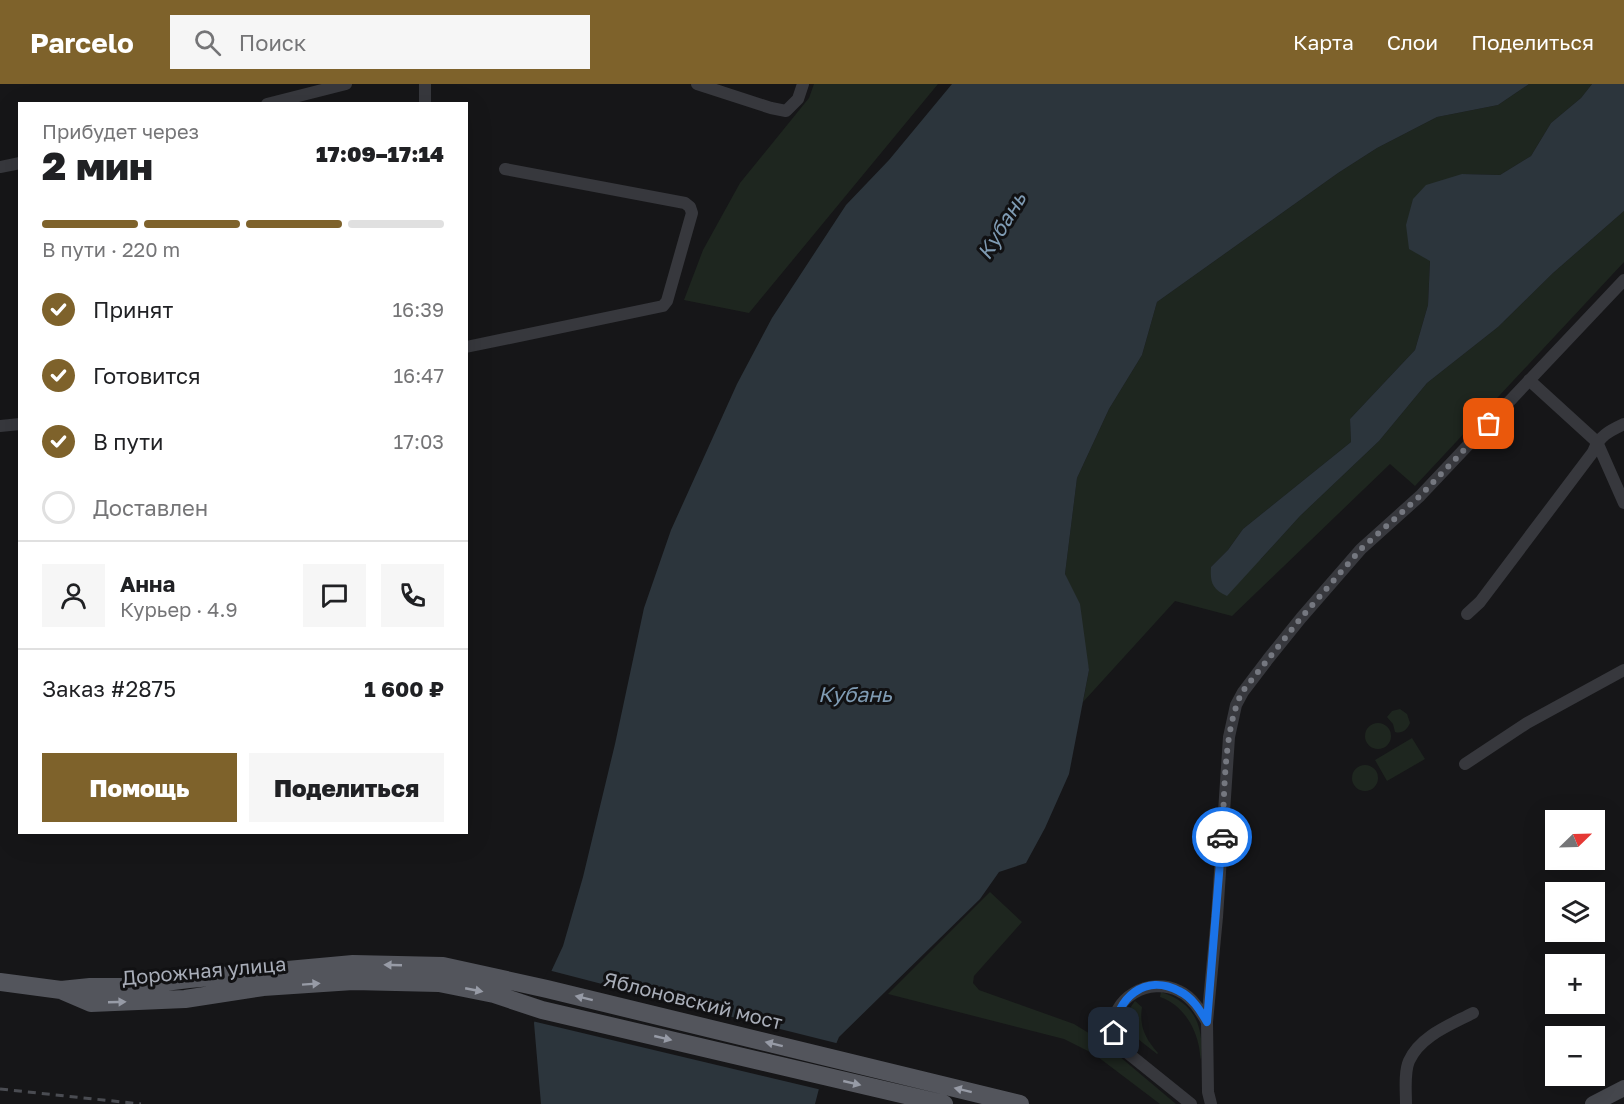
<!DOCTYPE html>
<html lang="ru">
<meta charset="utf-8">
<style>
:root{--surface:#fff;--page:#f6f6f6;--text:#202124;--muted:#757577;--line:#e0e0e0;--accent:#7e622b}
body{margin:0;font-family:"Golos Text",sans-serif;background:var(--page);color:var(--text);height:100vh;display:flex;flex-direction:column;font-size:22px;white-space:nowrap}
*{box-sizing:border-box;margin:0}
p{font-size:20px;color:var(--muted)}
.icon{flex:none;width:33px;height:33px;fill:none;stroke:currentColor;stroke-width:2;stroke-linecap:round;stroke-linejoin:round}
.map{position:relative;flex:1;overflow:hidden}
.drawer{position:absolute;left:18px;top:18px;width:450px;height:732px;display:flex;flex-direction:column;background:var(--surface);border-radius:0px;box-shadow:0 6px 24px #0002}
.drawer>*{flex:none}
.needle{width:39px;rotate:67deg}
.tools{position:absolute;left:1545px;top:726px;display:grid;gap:12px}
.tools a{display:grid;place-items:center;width:60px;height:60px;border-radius:0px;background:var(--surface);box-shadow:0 6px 24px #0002;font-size:30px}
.pin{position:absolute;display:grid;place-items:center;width:51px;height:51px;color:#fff;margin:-26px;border-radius:12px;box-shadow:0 3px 9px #0006}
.courier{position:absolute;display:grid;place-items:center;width:60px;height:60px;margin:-30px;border:4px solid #1a73e8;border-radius:50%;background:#fff;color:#222;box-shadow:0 2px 8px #0007}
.summary em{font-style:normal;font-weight:800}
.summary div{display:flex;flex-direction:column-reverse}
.summary{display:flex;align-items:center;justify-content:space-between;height:102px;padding:0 24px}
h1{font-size:39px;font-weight:800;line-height:45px}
.bar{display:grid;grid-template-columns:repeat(4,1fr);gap:9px 6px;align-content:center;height:72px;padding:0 24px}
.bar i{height:8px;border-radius:4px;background:var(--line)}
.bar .on{background:var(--accent)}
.bar p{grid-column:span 4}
.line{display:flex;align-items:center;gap:15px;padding:0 24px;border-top:2px solid var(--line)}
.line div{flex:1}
.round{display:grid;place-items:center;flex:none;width:63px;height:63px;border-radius:0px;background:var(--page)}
ol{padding:0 24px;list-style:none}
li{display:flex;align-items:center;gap:18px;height:66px}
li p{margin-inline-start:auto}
li .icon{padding:6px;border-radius:50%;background:var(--accent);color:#fff;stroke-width:4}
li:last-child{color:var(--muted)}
li i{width:33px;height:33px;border:3px solid var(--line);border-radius:50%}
.cta{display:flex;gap:12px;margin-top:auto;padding:12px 24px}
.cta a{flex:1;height:69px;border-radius:0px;background:var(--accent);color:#fff;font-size:24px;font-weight:800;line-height:69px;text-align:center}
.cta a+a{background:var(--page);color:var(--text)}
header{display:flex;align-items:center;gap:36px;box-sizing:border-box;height:84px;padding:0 30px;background:var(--accent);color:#fff}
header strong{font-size:28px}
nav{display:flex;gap:33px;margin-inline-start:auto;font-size:21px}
.search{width:420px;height:54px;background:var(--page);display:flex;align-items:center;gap:15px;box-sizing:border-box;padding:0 21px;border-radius:0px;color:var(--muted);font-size:22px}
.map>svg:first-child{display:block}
</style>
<header>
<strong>Parcelo</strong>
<div class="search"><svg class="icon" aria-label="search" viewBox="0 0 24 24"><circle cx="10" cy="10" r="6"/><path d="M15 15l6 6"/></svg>Поиск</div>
<nav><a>Карта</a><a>Слои</a><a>Поделиться</a></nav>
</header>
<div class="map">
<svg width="1624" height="1020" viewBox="0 0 1624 1020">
<rect width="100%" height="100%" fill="#161618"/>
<path fill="#1e261f" d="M814,0H938L749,229L684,216L703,166L740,99L809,14Z
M1529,0H1592L1581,14L1551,39L1531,72L1500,91L1462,90L1430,176L1428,221L1415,266L1350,335L1351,358L1243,445L1228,466L1211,483L1261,475L1300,432L1379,357L1427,299L1498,243L1553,189L1624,127V178L1415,402L1390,380L1232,532L1175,517L1083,618L1089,586L1065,490L1077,394L1109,325L1142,271L1157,218L1338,89L1377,64L1437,33L1498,21Z
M1400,625L1407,630L1410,639C1407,646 1402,650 1395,648L1393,640L1387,633L1392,627Z
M1365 652a13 13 0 1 1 26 0a13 13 0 1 1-26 0Z
M1412,654L1425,675L1387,697L1375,676Z
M1352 694a13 13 0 1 1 26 0a13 13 0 1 1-26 0Z
M990,808L1022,838L974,892L973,899L979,906L1074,940L1100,956L1176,1020H1160L1094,970L1064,955L888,910Z
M1161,908C1195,919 1204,942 1201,976C1200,973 1200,968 1199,963C1195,941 1181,920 1160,913Z
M1135,917L1142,923C1139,942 1145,954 1158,969L1157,970C1138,955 1115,942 1135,917Z"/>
<path fill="#2c353c" d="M952,0H1529L1498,21L1437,33L1377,64L1338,89L1157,218L1142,271L1109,325L1077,394L1065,490L1080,520L1089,586L1069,690L1045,744L1026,779L999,788L980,815L839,953L822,993L815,1020H541L534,939L543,905L563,862L583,793L615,660L644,524L671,446L737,300L772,234L846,121L889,76Z
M1592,0H1624V127L1553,189L1498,243L1427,299L1379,357L1300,432L1227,512C1212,505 1210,498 1211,483L1228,466L1243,445L1351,358L1350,335L1415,266L1428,221L1430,177L1409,165L1406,141L1413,115L1426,101L1462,90L1500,91L1531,72L1551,39L1581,14Z"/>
<path fill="#161618" d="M548,886L656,914L840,960L822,1006L532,937L540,904Z"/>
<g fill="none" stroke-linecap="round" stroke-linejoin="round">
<path stroke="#37383d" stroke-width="12" d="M697,0L771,24L786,27L798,15L803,0
M267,20L346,0
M425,20V0
M0,83L20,79
M466,263L663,222L667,217L692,129L690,123L685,119L505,85
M1529,296L1597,358L1624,419
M0,342L20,340
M1467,530L1480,518L1593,368C1599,352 1609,347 1624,340
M1465,680L1527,639L1624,586
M1191,1020L1119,962C1117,958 1115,953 1114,948C1109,914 1150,892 1179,907C1192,913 1200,926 1207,938
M1211,1020L1208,1008L1207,938L1217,833L1229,653L1236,621L1243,608L1268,575L1301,534L1361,465L1420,412L1624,196
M1406,1020C1406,1008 1404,988 1409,977C1420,952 1450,941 1473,929"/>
<path stroke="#45474d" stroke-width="16" d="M1593,1020L1624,1004"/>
<path stroke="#53555c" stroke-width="18" d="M0,898L61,906L90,903H124L189,895L353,880L443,882L547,905L1020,1020
M63,907L91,919L185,915L263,903L353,897L439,899L494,910L542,926L944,1020"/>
<path stroke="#4a4c52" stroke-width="3" stroke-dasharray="8 6" stroke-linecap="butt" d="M0,1005L141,1020"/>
</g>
<defs><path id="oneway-solid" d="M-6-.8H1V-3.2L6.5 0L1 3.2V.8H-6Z" transform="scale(1.5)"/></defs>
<g fill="#979ba6">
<use href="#oneway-solid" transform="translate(393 881) rotate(-178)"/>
<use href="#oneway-solid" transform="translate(311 900) rotate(-4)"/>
<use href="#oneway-solid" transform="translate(474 906) rotate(11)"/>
<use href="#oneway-solid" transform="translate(584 914) rotate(-166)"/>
<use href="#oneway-solid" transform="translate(117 918) rotate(-2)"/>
<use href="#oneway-solid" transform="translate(663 954) rotate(13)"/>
<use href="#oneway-solid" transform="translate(774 960) rotate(-166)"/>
<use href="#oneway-solid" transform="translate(852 999) rotate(13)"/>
<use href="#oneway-solid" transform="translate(963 1006) rotate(-166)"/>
</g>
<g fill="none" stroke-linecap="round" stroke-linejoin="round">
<path stroke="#757880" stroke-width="6" stroke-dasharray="0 10.8" d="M1222,753C1225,709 1223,647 1242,608L1301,534L1361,465L1420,412L1489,340"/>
<path stroke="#1a73e8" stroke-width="8" d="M1114,949C1116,914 1145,889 1179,907C1192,913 1200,926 1207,938L1222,753"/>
</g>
<g text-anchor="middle" stroke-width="6" stroke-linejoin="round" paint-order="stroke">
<g font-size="20" fill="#a8adb8" stroke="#111113">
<text transform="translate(204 887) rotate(-5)" y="7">Дорожная улица</text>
<text transform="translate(693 917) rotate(14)" y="7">Яблоновский мост</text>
</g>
<g font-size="21" font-style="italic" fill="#7f9bb3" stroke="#111113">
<text transform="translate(1002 142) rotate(-59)" y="7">Кубань</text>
<text x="855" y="618">Кубань</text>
</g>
</g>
</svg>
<div class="tools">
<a><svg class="needle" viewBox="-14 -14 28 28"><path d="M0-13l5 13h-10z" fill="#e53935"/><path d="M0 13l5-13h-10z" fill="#757577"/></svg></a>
<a><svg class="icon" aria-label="layers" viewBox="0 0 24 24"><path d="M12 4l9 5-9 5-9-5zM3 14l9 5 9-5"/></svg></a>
<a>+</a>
<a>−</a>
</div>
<div class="pin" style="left:1489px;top:340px;background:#ea580c"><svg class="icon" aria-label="bag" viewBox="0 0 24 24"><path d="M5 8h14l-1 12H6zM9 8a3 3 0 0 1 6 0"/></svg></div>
<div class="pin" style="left:1114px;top:949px;background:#1f2937"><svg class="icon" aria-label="home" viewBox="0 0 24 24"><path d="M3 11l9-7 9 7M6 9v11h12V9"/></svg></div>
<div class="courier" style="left:1222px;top:753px"><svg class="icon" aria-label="car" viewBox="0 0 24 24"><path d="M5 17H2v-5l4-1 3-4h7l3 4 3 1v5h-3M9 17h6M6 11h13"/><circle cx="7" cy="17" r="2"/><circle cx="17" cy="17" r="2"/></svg></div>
<section class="drawer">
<div class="summary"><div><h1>2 мин</h1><p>Прибудет через</p></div><em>17:09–17:14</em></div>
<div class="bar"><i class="on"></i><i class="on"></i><i class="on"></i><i></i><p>В пути · 220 m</p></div>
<ol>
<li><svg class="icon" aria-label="check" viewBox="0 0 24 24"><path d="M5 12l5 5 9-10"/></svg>Принят<p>16:39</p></li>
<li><svg class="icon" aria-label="check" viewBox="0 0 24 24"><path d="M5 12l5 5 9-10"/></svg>Готовится<p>16:47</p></li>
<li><svg class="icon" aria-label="check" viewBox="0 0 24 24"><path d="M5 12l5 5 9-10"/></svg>В пути<p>17:03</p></li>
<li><i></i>Доставлен</li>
</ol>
<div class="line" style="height:108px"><a class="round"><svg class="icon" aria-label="person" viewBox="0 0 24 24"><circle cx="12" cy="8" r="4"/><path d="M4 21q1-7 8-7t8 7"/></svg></a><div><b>Анна</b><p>Курьер · 4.9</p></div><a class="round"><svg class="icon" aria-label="chat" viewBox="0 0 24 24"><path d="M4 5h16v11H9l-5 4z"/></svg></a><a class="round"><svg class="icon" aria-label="phone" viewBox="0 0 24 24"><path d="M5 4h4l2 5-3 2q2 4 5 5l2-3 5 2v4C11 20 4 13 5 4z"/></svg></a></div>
<div class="line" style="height:78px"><div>Заказ #2875</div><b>1 600 ₽</b></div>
<div class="cta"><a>Помощь</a><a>Поделиться</a></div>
</section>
</div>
